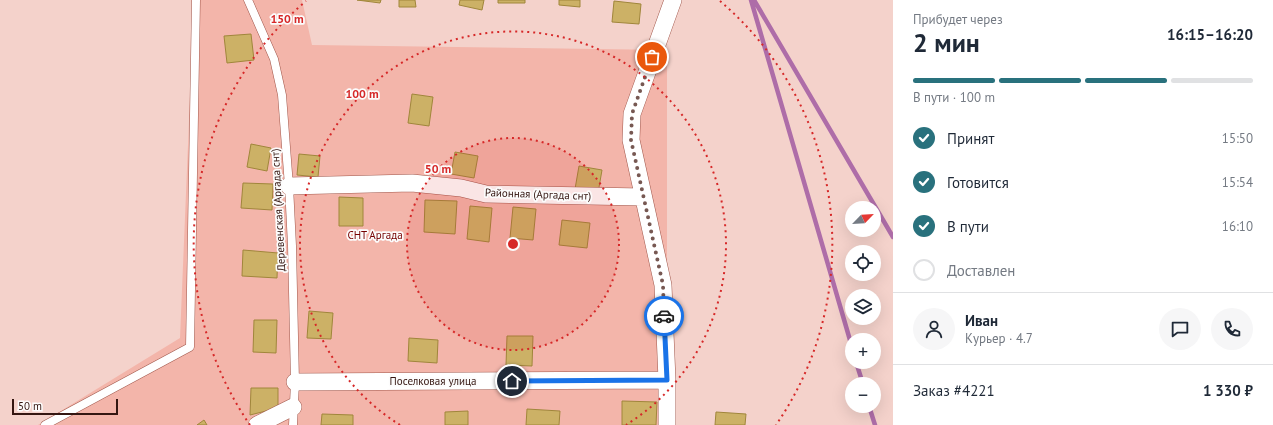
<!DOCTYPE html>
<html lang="ru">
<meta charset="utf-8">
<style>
:root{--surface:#fff;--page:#f6f6f7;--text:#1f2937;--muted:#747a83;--line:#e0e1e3;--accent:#29717d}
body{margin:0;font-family:"PT Sans",sans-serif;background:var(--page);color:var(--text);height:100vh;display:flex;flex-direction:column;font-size:15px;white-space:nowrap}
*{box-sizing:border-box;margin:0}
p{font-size:13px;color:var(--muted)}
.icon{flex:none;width:22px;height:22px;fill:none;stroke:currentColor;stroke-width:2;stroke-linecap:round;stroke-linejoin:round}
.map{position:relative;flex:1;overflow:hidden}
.drawer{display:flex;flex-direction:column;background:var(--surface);width:380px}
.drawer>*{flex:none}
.needle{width:26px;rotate:65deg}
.buttons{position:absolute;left:845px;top:201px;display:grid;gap:8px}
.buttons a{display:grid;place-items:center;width:36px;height:36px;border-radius:50%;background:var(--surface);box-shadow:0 4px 16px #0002;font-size:20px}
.scale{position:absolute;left:12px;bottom:10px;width:106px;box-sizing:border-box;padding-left:4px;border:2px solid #341611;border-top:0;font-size:11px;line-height:14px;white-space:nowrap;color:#341611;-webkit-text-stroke:3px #fcfcfc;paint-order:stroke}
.pin{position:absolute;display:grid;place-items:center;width:34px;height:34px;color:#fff;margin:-17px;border:2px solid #fff;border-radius:50%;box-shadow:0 1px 4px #0007}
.courier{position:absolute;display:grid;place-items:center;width:40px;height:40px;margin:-20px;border:3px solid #1a73e8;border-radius:50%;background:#fff;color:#222;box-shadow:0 1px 5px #0007}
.summary em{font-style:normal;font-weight:700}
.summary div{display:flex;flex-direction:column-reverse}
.summary{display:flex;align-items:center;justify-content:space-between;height:68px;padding:0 20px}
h1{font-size:26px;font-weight:700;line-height:30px}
.bar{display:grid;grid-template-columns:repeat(4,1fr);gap:6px 4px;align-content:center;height:48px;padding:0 20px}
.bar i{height:5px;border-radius:3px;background:var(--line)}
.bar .selected{background:var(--accent)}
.bar p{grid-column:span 4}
.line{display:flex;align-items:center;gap:10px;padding:0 20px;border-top:1px solid var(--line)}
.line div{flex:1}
.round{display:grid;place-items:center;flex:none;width:42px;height:42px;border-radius:21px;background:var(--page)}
ol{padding:0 20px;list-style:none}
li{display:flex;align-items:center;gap:12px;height:44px}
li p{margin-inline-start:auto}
li .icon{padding:4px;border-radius:50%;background:var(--accent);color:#fff;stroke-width:4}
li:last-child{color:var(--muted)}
li i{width:22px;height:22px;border:2px solid var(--line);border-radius:50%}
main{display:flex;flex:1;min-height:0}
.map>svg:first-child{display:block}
</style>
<main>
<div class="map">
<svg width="893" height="425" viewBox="0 0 893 425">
<rect width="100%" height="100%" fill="#f4d2cb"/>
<path fill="#f3b5aa" d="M194,0H302L312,45L667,50V425H38L180,338Z"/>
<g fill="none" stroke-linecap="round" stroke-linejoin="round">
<path stroke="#ae6da8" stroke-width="4.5" d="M751,0L852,347
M754,0L893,237
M856,362L863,384
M869,406L875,425"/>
</g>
<path fill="#ccb166" stroke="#a0863b" d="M357,0H381L380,3Z
M399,0H415L416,7H399Z
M460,0H484L482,10L459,5Z
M498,0H525V3H498Z
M559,0H580V7L559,5Z
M614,1L641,4L639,24L612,22Z
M251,34L254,60L227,63L224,36Z
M412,94L433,97L429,126L408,123Z
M251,144L271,148L267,171L247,167Z
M455,152L478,156L474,178L451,174Z
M299,154L320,156L318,177L297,175Z
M579,166L602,170L598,193L575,189Z
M243,183L273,184L272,210L241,208Z
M339,197L363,198V226H339Z
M425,200L457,201L455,234L424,232Z
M470,206L492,208L489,242L467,239Z
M513,207L536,209L533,240L510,238Z
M562,220L590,223L587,248L559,245Z
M243,250L278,253L277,278L242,276Z
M309,311L333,313L331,339L307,338Z
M254,320H277L276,353L253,352Z
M507,336H533L532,366L506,365Z
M409,338L438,340L437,363L408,361Z
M251,388H278V408L250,415Z
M622,401L657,402L656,425H622Z
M527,409L560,411L559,425H526Z
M468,411V425H445V412Z
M716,412L746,414L745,425H715Z
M322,414L353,415V425H321Z
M204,420L207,425H197Z"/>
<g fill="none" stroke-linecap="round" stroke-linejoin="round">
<g stroke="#a1574b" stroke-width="9">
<path id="lane" d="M248,0L274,59L282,95L289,186L292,246L295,382L293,425
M45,425L190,347L196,0"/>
</g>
<g stroke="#a1574b" stroke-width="18">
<path id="street" d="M289,186L412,183L461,188L486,194L643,197
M295,382L667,380
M257,425L293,407
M667,425V380L663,285L631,140L632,114L673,0"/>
</g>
<use href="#lane" stroke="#fff" stroke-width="8"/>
<use href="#street" stroke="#fff" stroke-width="17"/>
</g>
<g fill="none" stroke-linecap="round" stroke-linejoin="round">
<path stroke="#775852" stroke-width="4" stroke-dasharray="0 7.2" d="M652,57L632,114L631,140L663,285L664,316"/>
<path stroke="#1a73e8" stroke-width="5" d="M512,381L667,380L664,316"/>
</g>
<circle cx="513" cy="244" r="106" fill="#d62828" fill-opacity=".12"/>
<g fill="none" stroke="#d62828" stroke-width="2" stroke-dasharray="2 4">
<circle cx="513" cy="244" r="106"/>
<path d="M400 425A213 213 0 1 1 626 425"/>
<path d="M250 425A319 319 0 0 1 306 1M720 1A319 319 0 0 1 776 425"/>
</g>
<g text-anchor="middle" stroke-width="3.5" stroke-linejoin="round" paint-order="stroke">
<g font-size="11" fill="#341611" stroke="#fcfcfc">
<text transform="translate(538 194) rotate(2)" y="4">Районная (Аргада снт)</text>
<text transform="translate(278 210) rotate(-93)" y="4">Деревенская (Аргада снт)</text>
<text x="433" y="385">Поселковая улица</text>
</g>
<g font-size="11" fill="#750100" stroke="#fcfcfc">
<text x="375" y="239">СНТ Аргада</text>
</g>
</g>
<circle cx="513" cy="244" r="6" fill="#d62828" stroke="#fcfcfc" stroke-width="2"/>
<g font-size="12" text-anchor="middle" font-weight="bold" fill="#d62828" stroke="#fcfcfc" stroke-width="3.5" stroke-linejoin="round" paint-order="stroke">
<text x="287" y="23">150 m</text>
<text x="362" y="98">100 m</text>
<text x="438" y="173">50 m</text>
</g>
</svg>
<div class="buttons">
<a><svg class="needle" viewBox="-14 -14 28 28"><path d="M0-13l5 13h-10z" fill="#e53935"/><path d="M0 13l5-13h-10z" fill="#747a83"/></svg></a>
<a><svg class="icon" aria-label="locate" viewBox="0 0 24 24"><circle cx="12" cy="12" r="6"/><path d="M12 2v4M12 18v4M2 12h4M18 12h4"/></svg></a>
<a><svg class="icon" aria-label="layers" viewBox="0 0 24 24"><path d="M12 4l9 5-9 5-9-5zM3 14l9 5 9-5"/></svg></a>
<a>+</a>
<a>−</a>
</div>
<div class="scale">50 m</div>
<div class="pin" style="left:652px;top:57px;background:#ea580c"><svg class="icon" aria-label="bag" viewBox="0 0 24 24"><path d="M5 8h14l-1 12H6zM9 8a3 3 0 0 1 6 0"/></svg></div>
<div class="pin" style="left:512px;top:381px;background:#1f2937"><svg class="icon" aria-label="home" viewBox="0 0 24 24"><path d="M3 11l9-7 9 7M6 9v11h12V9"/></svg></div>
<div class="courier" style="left:664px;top:316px"><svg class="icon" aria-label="car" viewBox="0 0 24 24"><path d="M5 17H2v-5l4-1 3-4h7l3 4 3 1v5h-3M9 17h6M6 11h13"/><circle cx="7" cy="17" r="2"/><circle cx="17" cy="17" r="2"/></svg></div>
</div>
<section class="drawer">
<div class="summary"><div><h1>2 мин</h1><p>Прибудет через</p></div><em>16:15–16:20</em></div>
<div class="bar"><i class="selected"></i><i class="selected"></i><i class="selected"></i><i></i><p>В пути · 100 m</p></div>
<ol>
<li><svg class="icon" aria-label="check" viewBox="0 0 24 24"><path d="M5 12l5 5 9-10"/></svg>Принят<p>15:50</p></li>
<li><svg class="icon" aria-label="check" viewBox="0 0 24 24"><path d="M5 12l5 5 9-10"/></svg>Готовится<p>15:54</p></li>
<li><svg class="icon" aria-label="check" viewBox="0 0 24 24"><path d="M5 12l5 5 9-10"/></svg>В пути<p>16:10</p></li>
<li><i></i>Доставлен</li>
</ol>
<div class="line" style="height:72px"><a class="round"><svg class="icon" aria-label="person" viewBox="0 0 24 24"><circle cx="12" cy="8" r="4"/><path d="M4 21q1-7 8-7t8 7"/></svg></a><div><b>Иван</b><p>Курьер · 4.7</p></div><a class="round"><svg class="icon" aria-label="chat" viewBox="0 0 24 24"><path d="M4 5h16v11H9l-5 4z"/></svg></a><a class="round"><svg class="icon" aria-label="phone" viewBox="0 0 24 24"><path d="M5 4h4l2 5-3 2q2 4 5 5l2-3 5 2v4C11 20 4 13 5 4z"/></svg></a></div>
<div class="line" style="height:52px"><div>Заказ #4221</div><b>1 330 ₽</b></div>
</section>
</main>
